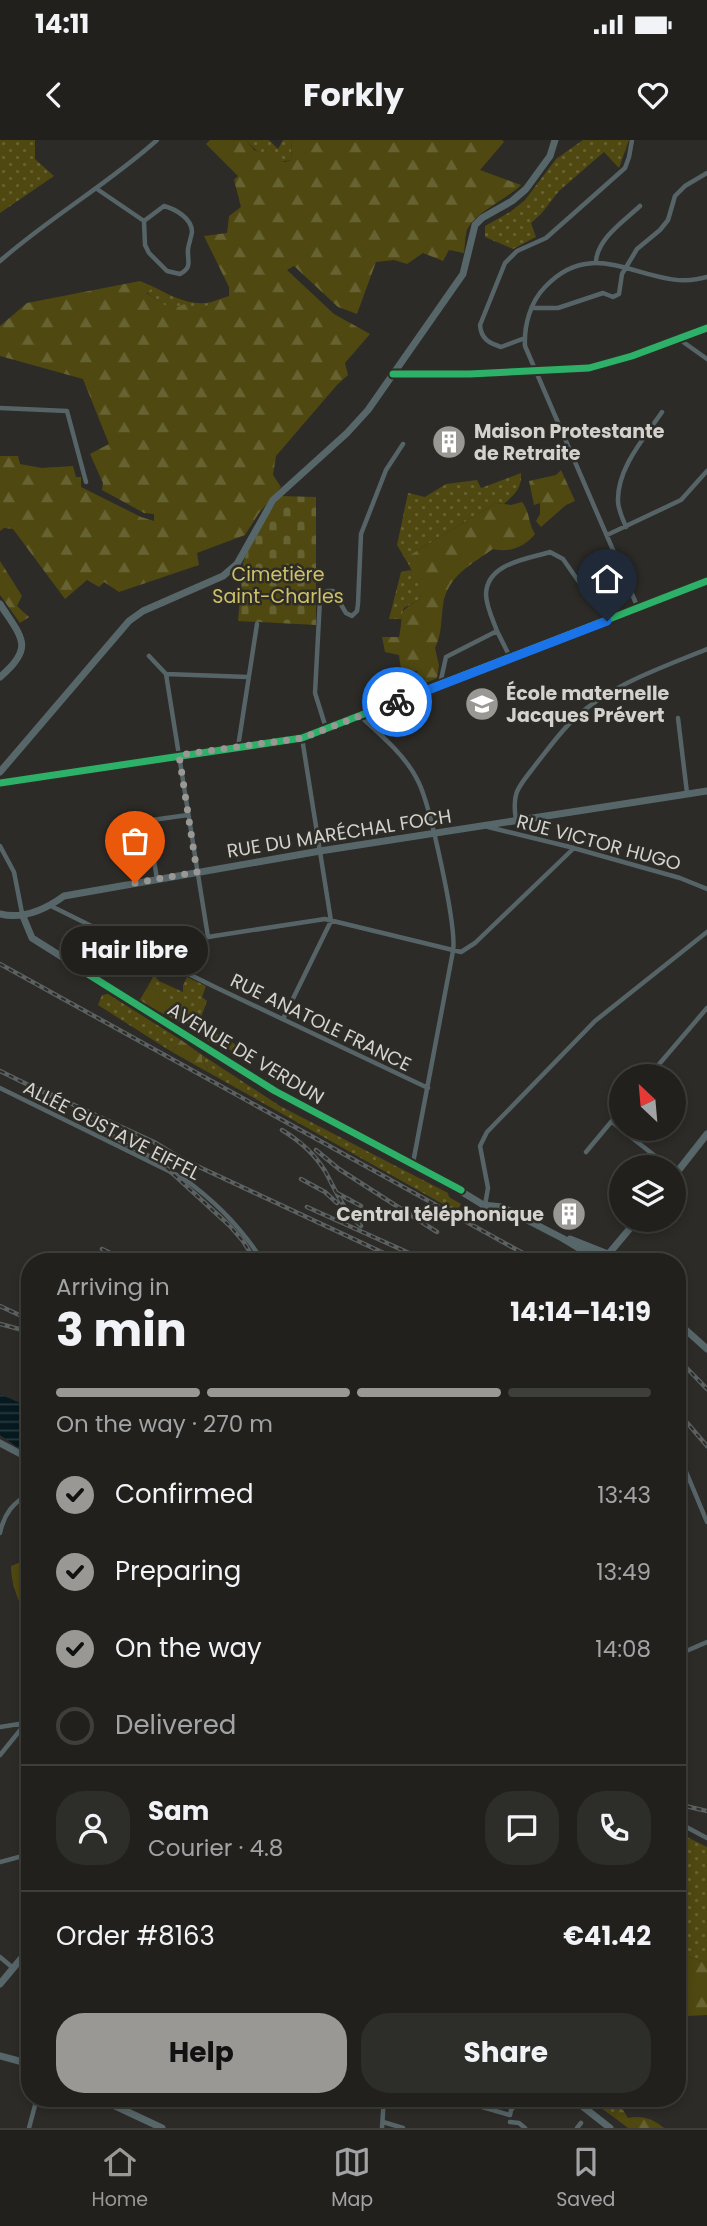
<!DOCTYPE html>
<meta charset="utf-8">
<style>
:root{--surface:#21201d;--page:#2d2d2a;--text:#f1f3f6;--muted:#a2a3a4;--line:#3e3e3b;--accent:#999894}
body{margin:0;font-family:Poppins,sans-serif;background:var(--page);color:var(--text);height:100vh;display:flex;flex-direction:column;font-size:26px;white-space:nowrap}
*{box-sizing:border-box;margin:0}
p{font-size:23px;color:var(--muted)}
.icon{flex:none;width:38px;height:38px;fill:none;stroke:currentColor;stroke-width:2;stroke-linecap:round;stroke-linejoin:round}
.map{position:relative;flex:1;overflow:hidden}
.drawer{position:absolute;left:21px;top:1113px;width:665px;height:854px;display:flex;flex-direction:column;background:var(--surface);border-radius:28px;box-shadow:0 4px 10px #0003,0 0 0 2px var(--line)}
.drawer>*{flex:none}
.needle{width:46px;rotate:334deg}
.fabs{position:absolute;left:609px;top:924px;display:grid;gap:14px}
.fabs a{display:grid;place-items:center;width:77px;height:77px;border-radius:50%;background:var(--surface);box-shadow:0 4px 10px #0003,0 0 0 2px var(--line);font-size:35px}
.pin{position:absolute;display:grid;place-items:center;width:60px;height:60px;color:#fff;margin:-72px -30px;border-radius:50% 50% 50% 0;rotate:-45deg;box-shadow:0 0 7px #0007}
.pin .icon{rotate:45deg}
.courier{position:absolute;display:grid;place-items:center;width:70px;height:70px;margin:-35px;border:5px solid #1a73e8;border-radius:50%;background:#fff;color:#222;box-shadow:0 2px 9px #0007}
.bubble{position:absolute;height:49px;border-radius:24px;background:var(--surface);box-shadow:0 4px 10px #0003,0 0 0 2px var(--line);font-size:23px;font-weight:700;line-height:49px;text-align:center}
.headline em{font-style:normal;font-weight:700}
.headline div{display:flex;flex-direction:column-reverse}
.headline{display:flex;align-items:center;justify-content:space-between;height:119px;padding:0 35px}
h1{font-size:46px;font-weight:700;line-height:52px}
.bar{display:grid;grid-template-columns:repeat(4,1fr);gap:10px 7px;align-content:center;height:84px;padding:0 35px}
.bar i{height:9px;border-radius:5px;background:var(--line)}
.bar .selected{background:var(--accent)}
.bar p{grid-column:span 4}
.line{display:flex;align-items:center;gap:18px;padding:0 35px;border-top:2px solid var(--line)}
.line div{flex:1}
.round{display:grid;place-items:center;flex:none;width:74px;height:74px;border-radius:28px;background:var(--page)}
ol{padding:0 35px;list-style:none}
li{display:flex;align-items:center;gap:21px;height:77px}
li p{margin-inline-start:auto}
li .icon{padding:7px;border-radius:50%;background:var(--accent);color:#111;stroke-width:4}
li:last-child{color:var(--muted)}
li i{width:38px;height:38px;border:4px solid var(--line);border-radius:50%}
.primary-button{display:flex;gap:14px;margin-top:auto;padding:14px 35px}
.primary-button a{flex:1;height:80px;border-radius:28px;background:var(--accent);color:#111;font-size:28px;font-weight:700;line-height:80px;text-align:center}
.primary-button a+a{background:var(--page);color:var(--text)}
.status{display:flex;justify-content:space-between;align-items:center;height:49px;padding:0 35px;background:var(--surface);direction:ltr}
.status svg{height:19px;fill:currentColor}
header{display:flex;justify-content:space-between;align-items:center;height:91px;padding:0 35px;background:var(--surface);font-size:32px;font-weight:700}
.tab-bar{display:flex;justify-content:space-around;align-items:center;height:98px;border-top:2px solid var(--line);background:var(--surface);font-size:19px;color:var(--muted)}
.tab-bar a{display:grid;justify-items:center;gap:4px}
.tab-bar .selected{color:var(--accent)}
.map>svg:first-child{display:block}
</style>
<div class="status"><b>14:11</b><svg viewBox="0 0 49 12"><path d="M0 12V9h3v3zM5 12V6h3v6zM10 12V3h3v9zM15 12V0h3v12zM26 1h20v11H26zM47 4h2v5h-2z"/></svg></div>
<header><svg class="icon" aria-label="back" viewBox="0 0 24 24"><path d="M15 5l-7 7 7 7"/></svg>Forkly<svg class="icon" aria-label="heart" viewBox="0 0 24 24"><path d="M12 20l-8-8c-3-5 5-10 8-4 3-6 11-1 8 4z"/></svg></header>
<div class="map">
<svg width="707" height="1988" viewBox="0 0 707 1988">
<defs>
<pattern id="grass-dots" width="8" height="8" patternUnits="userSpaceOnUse" patternTransform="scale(1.75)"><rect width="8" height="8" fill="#4f4811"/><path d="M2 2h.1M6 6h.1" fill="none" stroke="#676232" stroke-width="1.8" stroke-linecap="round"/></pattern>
<pattern id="forest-firs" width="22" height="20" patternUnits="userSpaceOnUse" patternTransform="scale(1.75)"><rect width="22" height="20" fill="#4f4811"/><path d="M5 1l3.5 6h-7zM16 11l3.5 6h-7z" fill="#676232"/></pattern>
<pattern id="cemetery-stones" width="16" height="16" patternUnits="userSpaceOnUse" patternTransform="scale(1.75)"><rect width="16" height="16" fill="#4f4811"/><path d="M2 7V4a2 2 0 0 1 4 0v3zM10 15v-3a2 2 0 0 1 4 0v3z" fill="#676232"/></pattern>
<pattern id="water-rules" width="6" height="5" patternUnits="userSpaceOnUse" patternTransform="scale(1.75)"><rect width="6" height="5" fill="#06191f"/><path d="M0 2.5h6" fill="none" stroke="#293a3e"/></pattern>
</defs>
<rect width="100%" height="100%" fill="#2c2b27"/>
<path fill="url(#grass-dots)" d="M0,0H35V19L54,36L0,73Z
M246,0H269L278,9L283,0H292L291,20C275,25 255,12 246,0Z
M583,0H629L619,28L604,12L559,51L541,74L531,83L536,97L513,109L485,97V86L510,72L525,60L556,19Z
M154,147C171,156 192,167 211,162L203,170L169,169L146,152Z
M521,333C522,348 515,354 504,364L496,363L410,415V427L397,405L408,353L425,357L446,344L477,340L481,348Z
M410,430C418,440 424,446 420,459L404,468L401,479H389L401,432Z
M154,835L159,841L183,852V845L187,837L206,846L202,857L207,861L200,880C211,894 231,898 239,908L237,913L208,901L204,894L188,885L196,886L194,878C179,874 162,864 155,850L147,848Z
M108,854L181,900L172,912L98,865L102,855Z
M202,915L280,966L448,1053L449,1057L461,1064L457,1072L206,931L208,928L202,921Z
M677,1692L707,1707V1823L677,1813Z
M587,1958H617L623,1970L614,1972L615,1978Z"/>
<path fill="url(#forest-firs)" d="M210,0H246L254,10L285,22L291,20L292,0H502L504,2L480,30L521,45C506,60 475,72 467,90C465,96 465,106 464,113L449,110L443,121L423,113L407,124L394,120L376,122L357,174L338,167L294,126L287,130L334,174L370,194L345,223L348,235L337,245L276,316L273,335L281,347L259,373L245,395L197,413L199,425L119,452L104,442L99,447L87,440L65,459L13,389L4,388L0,391V316H18L20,324L42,328L73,326L76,337H81V347L141,377L154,381V374L144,373L102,350L103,343L90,314L109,304L83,239L0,216V186L27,163L140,141L154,147L146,153C160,160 169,174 184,164L203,170L211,162L229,156V147L204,96L227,93L229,76L241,67L234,40L238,36L206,4Z
M561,330L575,361L566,365L541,387L536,381L540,374V363L534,365L529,341L556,335Z
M522,362C530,372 528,383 535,394C525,407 509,413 493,409C472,424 447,436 443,465C441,479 442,494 435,508L439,525L437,538L414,548L415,542L418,540L417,531L409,532L401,529L399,515L385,512L382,497H399C405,472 394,474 420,459C424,443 413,440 410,427C409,423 410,419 410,415L496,363L511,365Z
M0,421L22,456L17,466L29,477L20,483L0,455Z
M147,848L155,850C160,859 172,869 182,874C188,877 192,877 198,882L196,886L177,881L139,861Z
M181,900L202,915V921L208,928L206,931L172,912Z
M30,1414V1465L27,1467L20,1464C15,1451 11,1440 11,1426L26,1420Z
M677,1813L707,1823V1875L688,1876L677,1881Z
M617,1969L623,1970L628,1978C643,1975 653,1979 664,1988H628L615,1978L614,1972Z"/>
<path fill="url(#cemetery-stones)" d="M280,356L316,357V485L238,481L243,423L250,404Z"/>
<path fill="url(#water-rules)" d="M0,1254L20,1263L30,1260V1316L0,1295Z"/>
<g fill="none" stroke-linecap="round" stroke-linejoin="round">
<path stroke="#566468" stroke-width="4.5" d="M97,49L144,81L145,105L149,113L167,131L180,134C193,127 187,121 188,109C189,103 191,98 192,92C192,78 175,69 164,66L144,81
M0,121C50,77 108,44 157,0
M596,121C598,98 624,81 640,66
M532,168H558L603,153L613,157L619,154L622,134L637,109L660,90L668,80L675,56L685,46L707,33
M525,198L501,207C489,203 481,199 480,185L505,123L517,111L546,98L625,28L629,17L632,0
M679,199L707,219
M0,268L67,271L86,342
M626,387C623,379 618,370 618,361C617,328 645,297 662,272
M607,395L681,360L707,331
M638,468L525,206C524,186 530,162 545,147C598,90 649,155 707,137
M497,491L510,517
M149,516L166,534L208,797
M166,534L248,537
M440,544L446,517L497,491C493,480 486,466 486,454C487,423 528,419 550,412L563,419L591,459L628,444
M360,576C380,594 406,616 418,641C430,664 457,787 453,811L413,1023
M678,578L687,653
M326,588L315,553L320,459L327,451H333L346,473L352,476L357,471L358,464L361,394L386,330L403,304
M377,591V579L382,567
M238,607L257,484
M516,680C511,650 520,646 537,623C549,608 560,592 575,578C612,544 661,528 707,509
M488,687L570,707L680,738L707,749
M0,706L14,732L22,773
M157,739L148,684L152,680L188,675
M51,766L217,848L428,948
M140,810L214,796L325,779L461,812L475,803L574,708
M283,879L331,781L302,598
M649,936L707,868
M0,948L183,1038C215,1061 242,1088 263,1122
M612,982L669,1027
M586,1012L621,970
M485,1065L488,1048L480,1006L487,992L595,881L707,792
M677,1310L707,1382
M0,1393C4,1374 13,1362 30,1354
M677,1515L707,1502
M0,1587L25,1583L30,1587
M0,1615L30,1578
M677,1682L707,1698
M0,1722L30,1714
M0,1817L13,1828
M285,1958L297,1965L313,1958
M451,1958L510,1975
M121,1969L124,1958
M510,1975L511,1970L522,1958
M383,1982L403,1988
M510,1982L519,1983L525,1988
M29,1988L37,1958
M382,1988L384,1958
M577,1988L581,1983"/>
<path stroke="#576669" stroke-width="7" d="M393,234H470L589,228L632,216L707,188
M0,464C21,497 36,507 0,537
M0,632L129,481L143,471L223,436L237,424L273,360L347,293L368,270L463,134L475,85L482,78L512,61L526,49L550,16L555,0
M0,643L302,598L707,441
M0,774C24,780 46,769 64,756L320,711L707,651
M22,774L32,798L275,951L436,1036L485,1066
M674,1036L707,994
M483,1065L502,1067L562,1098L602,1122
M570,1099L608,1114L614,1122
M606,1117L637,1080
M677,1182L707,1209
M0,1303L30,1319
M0,1844L30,1808
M0,1916L30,1924
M98,1958L162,1988
M572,1958L610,1988"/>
<g stroke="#5b6162" stroke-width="4.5">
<path id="rail" d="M0,824L539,1122
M0,931L55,958
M46,952L154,1002L182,1019L403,1122
M81,976L127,1005L159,1021L230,1086L243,1101L256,1122
M282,990C300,1001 314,1013 325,1031C336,1051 343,1070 361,1086
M316,1010L339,1029L437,1092
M301,1039L325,1052L337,1063
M337,1053L361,1066
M307,1067L429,1122
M102,1109L129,1122
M0,1166L30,1180
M0,1184L30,1192
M677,1218L707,1249
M677,1271L707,1306
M677,1664L707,1671"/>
</g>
<use href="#rail" stroke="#2d2c26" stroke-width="2" stroke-dasharray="5" stroke-linecap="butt"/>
<g stroke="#2d2c26" stroke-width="11">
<path id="cycleway" d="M393,234H470L589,228L632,216L707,188
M0,643L302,598L707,441
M67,821L275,951L461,1050"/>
</g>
<use href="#cycleway" stroke="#2db169" stroke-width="7"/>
</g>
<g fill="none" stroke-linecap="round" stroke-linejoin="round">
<path stroke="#999894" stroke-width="7" stroke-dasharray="0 12.6" d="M135,743L197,732L179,615L302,598L397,562"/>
<path stroke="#1a73e8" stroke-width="9" d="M397,562L607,481"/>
</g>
<defs>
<g id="building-disc" transform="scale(1.75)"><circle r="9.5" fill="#999894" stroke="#2d2c26"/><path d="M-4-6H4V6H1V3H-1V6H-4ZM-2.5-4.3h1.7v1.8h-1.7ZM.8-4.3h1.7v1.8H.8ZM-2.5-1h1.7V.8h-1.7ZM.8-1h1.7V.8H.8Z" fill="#fff"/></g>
<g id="school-disc" transform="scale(1.75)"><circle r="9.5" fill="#999894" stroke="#2d2c26"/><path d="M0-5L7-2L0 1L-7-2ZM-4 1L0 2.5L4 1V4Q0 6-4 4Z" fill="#fff"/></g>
</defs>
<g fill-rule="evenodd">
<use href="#building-disc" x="449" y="302"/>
<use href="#school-disc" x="482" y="564"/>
<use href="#building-disc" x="569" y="1074"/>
</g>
<g text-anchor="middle" stroke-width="5" stroke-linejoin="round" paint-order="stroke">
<g font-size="19" font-weight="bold" fill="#d3d2ce" stroke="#2d2c26" text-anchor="start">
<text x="474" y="298">Maison Protestante<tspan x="474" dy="22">de Retraite</tspan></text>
<text x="506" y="560">École maternelle<tspan x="506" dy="22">Jacques Prévert</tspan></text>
<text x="544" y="1081" text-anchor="end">Central téléphonique</text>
</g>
<g font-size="19" fill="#cfc16a" stroke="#2d2c26">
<text x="278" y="441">Cimetière<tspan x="278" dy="22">Saint-Charles</tspan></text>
</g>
<g font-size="19" fill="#d3d2ce" stroke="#2d2c26">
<text transform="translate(339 693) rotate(-9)" y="7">RUE DU MARÉCHAL FOCH</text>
<text transform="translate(599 702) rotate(15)" y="7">RUE VICTOR HUGO</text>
<text transform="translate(321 882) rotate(26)" y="7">RUE ANATOLE FRANCE</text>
<text transform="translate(246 913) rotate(31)" y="7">AVENUE DE VERDUN</text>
<text transform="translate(112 990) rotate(27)" y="7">ALLÉE GUSTAVE EIFFEL</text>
</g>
</g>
</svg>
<div class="fabs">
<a><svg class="needle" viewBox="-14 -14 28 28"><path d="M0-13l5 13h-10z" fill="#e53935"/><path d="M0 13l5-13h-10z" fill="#a2a3a4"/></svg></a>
<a><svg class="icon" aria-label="layers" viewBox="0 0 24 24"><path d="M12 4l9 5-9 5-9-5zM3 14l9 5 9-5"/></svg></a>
</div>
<div class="pin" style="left:135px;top:743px;background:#ea580c"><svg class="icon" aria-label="bag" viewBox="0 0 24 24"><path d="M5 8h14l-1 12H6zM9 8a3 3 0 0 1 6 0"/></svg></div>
<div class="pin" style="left:607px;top:481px;background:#1f2937"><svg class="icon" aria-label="home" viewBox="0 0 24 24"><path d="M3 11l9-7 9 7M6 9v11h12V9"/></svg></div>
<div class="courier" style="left:397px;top:562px"><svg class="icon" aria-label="bike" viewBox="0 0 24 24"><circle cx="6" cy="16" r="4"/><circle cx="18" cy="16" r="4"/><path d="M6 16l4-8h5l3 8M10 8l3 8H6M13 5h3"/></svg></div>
<div class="bubble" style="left:61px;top:786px;width:147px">Hair libre</div>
<section class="drawer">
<div class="headline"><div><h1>3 min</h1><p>Arriving in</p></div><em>14:14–14:19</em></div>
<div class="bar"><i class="selected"></i><i class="selected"></i><i class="selected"></i><i></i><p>On the way · 270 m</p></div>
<ol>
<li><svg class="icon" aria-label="check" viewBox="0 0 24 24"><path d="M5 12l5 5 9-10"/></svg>Confirmed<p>13:43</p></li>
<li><svg class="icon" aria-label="check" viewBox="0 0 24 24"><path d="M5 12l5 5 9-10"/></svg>Preparing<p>13:49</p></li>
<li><svg class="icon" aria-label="check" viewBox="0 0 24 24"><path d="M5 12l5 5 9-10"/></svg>On the way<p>14:08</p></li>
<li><i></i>Delivered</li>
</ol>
<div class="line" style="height:126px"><a class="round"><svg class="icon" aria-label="person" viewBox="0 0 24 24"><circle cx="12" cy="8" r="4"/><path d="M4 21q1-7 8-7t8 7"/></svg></a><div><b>Sam</b><p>Courier · 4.8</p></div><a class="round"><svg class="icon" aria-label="chat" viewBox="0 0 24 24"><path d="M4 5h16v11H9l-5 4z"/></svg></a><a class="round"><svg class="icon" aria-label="phone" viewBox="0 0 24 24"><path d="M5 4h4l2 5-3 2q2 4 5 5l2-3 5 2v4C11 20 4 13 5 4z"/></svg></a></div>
<div class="line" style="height:91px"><div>Order #8163</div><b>€41.42</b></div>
<div class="primary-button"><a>Help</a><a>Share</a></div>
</section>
</div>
<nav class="tab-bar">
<a class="selected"><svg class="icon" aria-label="home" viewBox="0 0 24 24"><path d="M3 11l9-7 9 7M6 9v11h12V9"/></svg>Home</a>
<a><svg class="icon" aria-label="map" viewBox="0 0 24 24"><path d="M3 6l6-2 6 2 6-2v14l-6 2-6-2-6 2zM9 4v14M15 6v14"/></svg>Map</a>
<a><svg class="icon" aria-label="saved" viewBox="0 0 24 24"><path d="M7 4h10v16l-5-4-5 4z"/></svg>Saved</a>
</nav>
